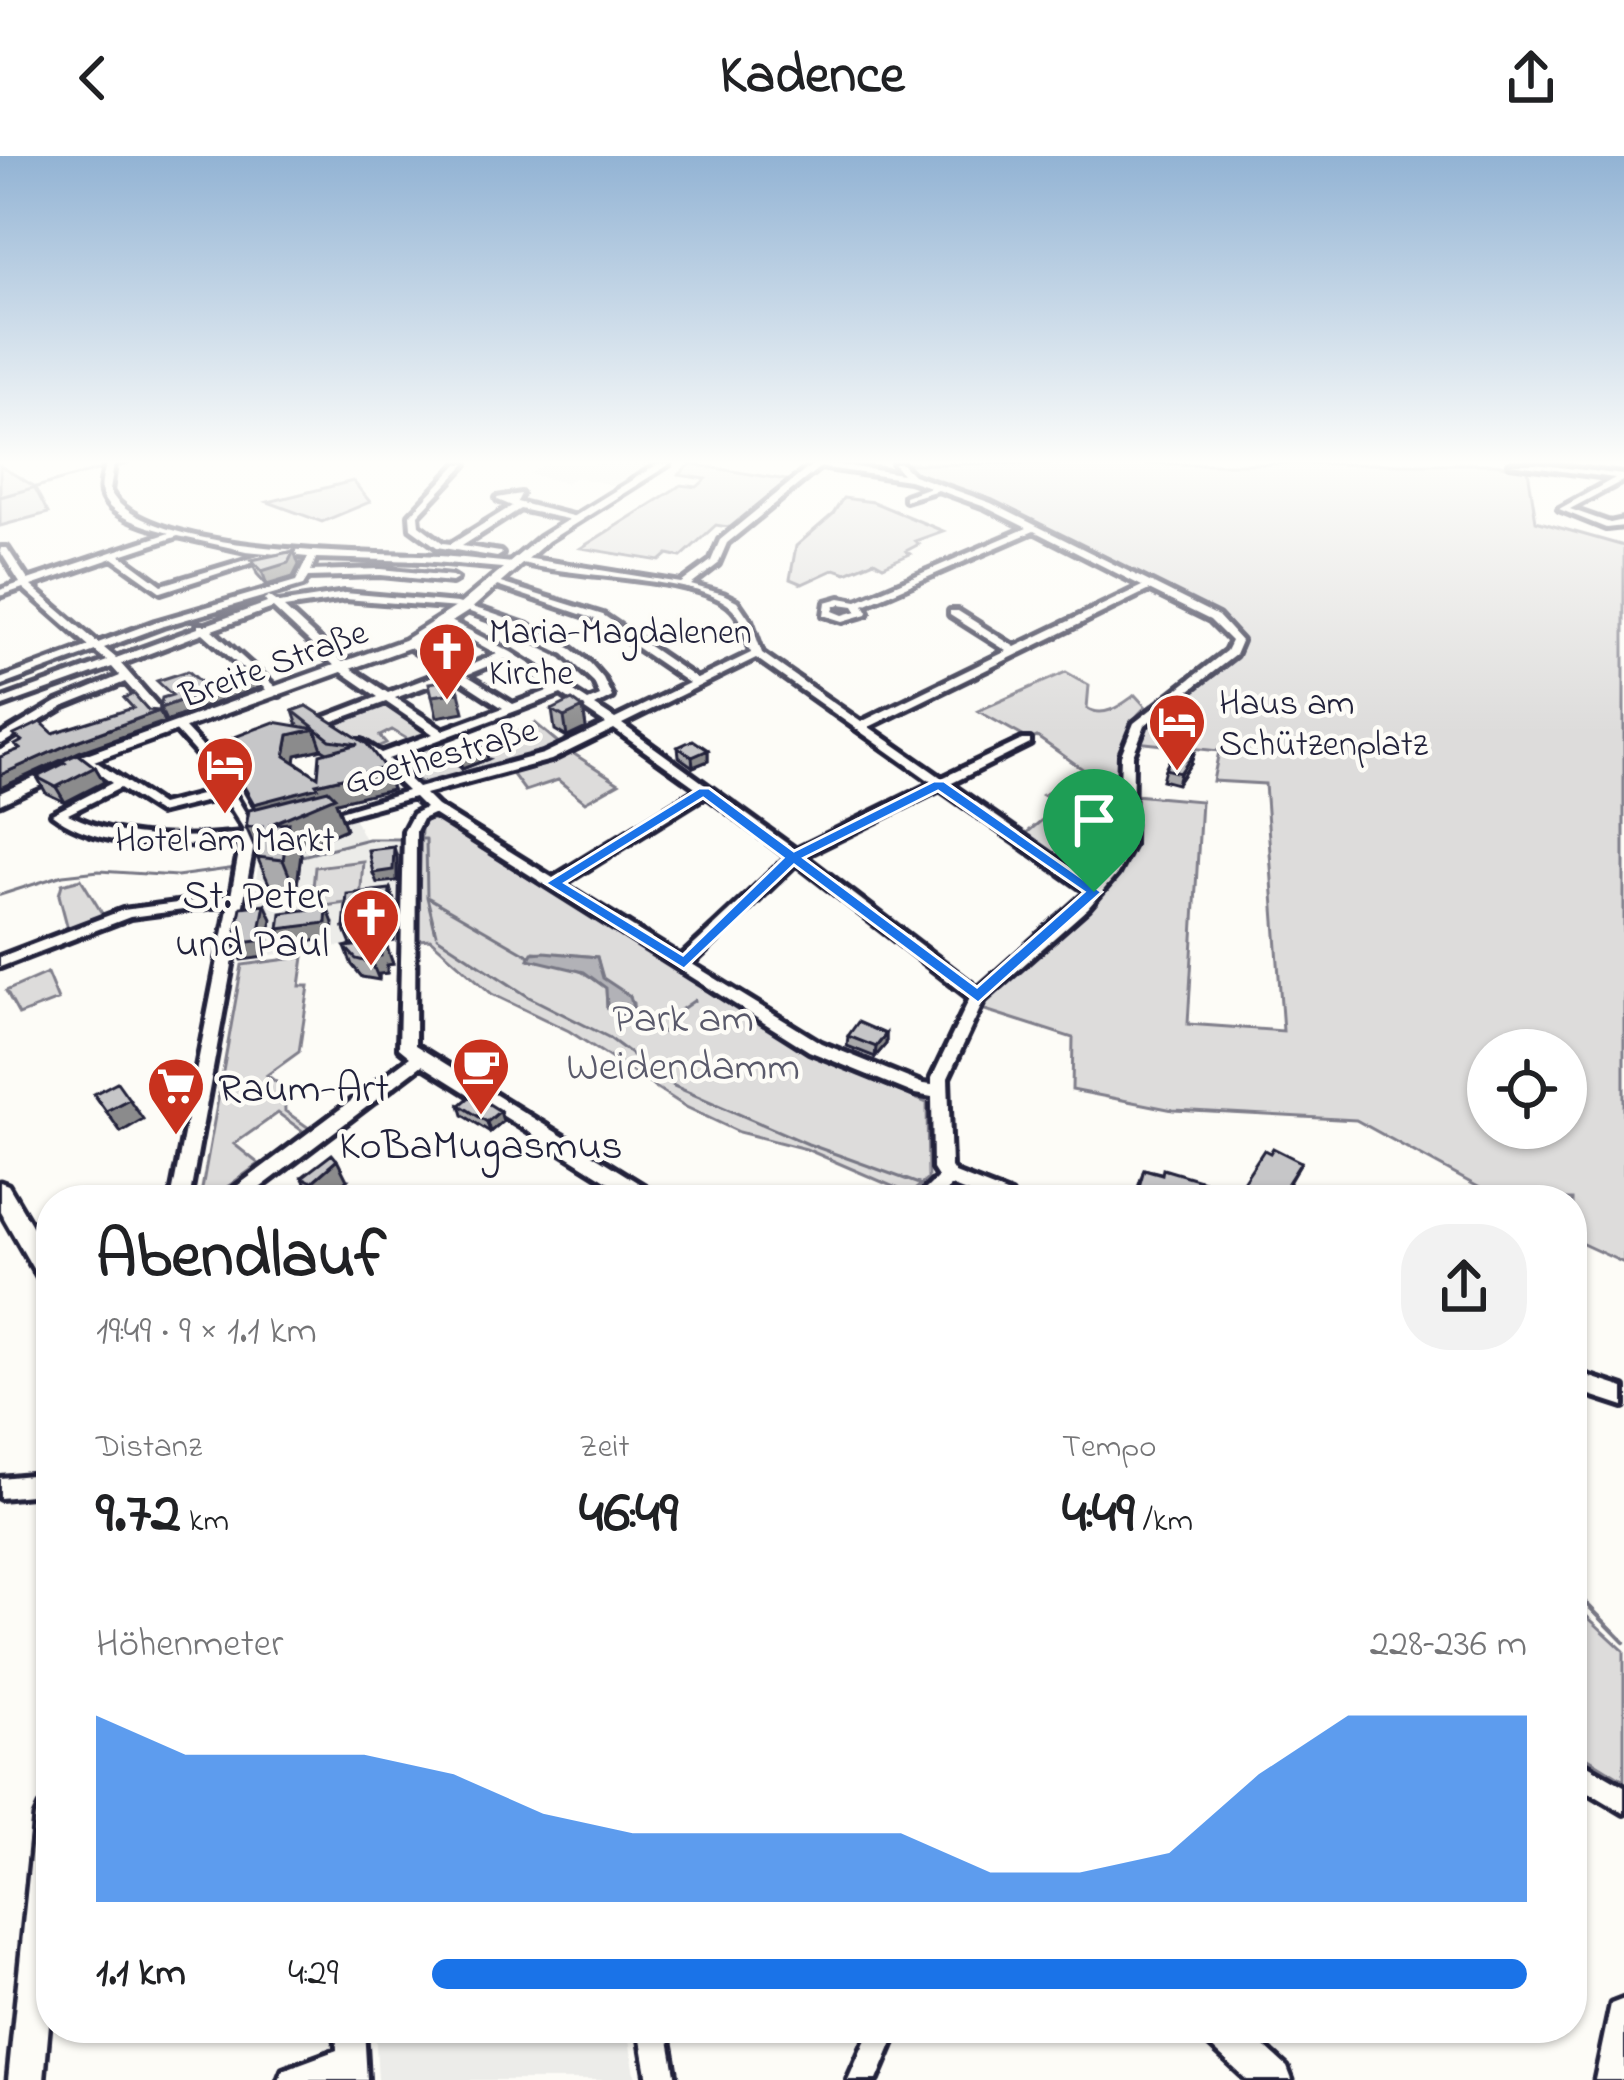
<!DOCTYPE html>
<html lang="de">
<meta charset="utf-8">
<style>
body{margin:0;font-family:"Indie Flower",sans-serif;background:#f2f2f2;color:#202124;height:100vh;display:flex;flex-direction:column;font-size:45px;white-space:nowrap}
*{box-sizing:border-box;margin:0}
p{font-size:39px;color:#757577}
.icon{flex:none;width:66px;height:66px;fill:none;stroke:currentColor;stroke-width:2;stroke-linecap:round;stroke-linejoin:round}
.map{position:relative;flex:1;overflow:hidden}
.panel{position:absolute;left:36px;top:1029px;width:1551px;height:858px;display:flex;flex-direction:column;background:#fff;border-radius:48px;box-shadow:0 3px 9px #0004}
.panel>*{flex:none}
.buttons{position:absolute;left:1467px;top:873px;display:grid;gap:24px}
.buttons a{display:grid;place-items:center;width:120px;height:120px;border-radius:50%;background:#fff;box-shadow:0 3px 9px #0004;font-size:60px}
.pin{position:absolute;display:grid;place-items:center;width:102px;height:102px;color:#fff;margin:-123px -51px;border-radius:50% 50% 50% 0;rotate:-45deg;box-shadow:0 0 12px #0007}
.pin .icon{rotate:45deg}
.round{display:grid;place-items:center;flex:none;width:126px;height:126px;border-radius:48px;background:#f2f2f2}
.summary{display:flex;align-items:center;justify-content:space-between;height:204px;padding:0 60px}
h1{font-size:66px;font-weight:700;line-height:90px}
.figures{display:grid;grid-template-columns:repeat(3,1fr);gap:18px;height:204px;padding:12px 60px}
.figures div{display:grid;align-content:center}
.figures b{font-size:60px;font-weight:700}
.figures small{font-size:33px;font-weight:400}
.figures p{font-size:33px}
.chart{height:336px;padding:24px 60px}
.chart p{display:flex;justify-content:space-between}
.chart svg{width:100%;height:216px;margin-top:12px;fill:#1a73e8;opacity:.7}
ul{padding:0 60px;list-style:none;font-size:39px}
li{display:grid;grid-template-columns:192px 144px 1fr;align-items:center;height:90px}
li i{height:30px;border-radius:15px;background:#1a73e8}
header{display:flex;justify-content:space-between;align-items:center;height:156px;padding:0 60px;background:#fff;font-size:54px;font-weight:700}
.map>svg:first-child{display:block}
.built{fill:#ecece9}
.green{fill:#dddcdb;stroke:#807f8b;stroke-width:3;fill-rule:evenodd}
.water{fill:#b2b2b7;stroke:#787885;stroke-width:3}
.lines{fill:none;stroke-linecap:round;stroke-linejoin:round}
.stream-far1{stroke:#787885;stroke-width:3}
.stream{stroke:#787885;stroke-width:4.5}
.minor-casing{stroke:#22223b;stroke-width:10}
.major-casing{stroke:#22223b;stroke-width:9}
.minor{fill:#fdfcf7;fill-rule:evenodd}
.major{fill:#fdfcf7;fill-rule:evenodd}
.wall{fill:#aaaaac;stroke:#22223b;stroke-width:3;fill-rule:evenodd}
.shaded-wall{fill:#8b8b8c;stroke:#22223b;stroke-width:3}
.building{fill:#c6c6c8;stroke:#22223b;stroke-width:3}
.route{fill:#1a73e8;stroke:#fff;stroke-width:3;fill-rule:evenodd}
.labels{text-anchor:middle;stroke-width:9;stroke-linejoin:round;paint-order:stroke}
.far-poi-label{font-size:36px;fill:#22223b;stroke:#fdfcf7;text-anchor:start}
.far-street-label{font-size:36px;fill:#22223b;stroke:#fdfcf7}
.poi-label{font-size:42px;fill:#22223b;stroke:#fdfcf7;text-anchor:end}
.park-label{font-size:42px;fill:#5a5a6b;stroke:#fdfcf7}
</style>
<header><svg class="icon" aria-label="back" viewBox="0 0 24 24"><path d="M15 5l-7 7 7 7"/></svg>Kadence<svg class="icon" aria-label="share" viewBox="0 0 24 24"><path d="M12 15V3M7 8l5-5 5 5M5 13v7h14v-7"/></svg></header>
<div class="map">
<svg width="1624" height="1924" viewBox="0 0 1624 1924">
<rect width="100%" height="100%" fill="#fdfcf7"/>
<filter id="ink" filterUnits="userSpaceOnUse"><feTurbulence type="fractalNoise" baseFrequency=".00833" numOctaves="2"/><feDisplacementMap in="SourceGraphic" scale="24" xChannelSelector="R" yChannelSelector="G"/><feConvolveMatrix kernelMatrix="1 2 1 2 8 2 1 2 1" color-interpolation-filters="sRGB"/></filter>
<g filter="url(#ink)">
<path class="built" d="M547,308H654L618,330L576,321L566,327L529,318Z
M353,659L365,684L398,685L395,783L242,803L263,684Z
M375,1872H627L636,1924H378Z"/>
<path class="green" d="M691,308L798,326L734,372L716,369L681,401L668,398L660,405L581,392L681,329L697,331L706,323L679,319Z
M901,308H1495L1528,314L1536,365L1624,390V1107L1572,1083V1044H1502L1356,964L1173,954L1072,934L1073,882L982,853L993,833L1117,718L1132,691L1133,639L1201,645L1188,868L1283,875L1265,628L1213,625L1219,595L1136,586L1144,567L1238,493L1240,483L1216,461L1005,354L912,320ZM1488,894H1566V972H1488Z
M0,310L34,330L48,357L0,370Z
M353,325L370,346L322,366L268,346Z
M843,342L873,346L943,375L915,385L919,388L906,395L910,398L883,410L874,405L846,417L835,413L802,428L790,423L796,390L833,358Z
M1066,516L1089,529L1087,552C1104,563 1121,549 1135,539L1146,551C1102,585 1136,677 1099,723H1084L1023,680L1060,649L1043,639L1087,616L1037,581L1030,584L978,555Z
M378,545L430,579L412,586L392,574L380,580L386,587L375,592L327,565Z
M535,567L561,589L426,631L390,603L439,582L454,595L492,589L487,584L508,581Z
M571,596L619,627L585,646L558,624L525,635L511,616Z
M434,663L803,894L927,947L928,1023L910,1038L806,993L739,976L686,951L569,875L492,838L430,783L418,784L421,671L424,664ZM534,796L597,801L602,822L633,847L634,858L620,861L607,851L606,832C588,816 555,801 531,804Z
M363,705L360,745L311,752L315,711Z
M81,723L103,759L68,773L59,739L62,728Z
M304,801L300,830H309L299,896L267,919L284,932L285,955L309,972L304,976L278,957L234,988L259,1008L209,1044H200L242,809Z
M47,817L58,844L19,859L6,835Z
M1579,1453L1624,1495V1624L1572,1592V1484Z"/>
<path class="water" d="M544,796L597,801L603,822L630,840L634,857L631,862L607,851L606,832L584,816L529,803L532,797Z"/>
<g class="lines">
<path class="stream-far1" d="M115,311L129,308
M0,341L101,313
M416,683H426L427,741L436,778
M298,701L368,683H406
M0,739L63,719L99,715L177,720L236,712
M429,742L530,800
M437,781L529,841L608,881L674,930L808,988L930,1032
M632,863L665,877L672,860L695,844
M944,1037L966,1044"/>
<path class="stream" d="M1572,1433L1624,1486"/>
<g class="minor-casing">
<path id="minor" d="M106,308H114L110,335C140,397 358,397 420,399C451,400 482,404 513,407L518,410L513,413L423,405L316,402L311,415L381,413L452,420L457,423L452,426L381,419L308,421L303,429L163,470L104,492L116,502L198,472V469H206L267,447L264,443L269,440L279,447L345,437L457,447L485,455L528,470L572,493L590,507L603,522L612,541L595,550L615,563L689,527L595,463L491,428V424L603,459L697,523L751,497C748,482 744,465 733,453C702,418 561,423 514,404L519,401L681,427L711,405L720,384L813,308H834L902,318L894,308H902L913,319L991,347L1218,460L1241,485L1235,499L1145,569L1133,599L1132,689L1117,718L1088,752L984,844L948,922L951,1011L955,1017L1011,1039L1014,1044H986L951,1030L936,1044H915L938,1021L933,1013L932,941L915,938L809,895L433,658L422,663L416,675L415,889L658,1039L661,1044H638L422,909L244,1044H222L225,1039L410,901L399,892L404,675L413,658L425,652L414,641L323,666L317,662L407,635L376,605L354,591V585H362L381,597L433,578L386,546L326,568H318V564L378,541L339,514L273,452L212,474L280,535V539H272L203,477L121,508L164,557V561H156L125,526L65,550L0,589V580L57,546L120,520L112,511L0,551V544L107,505L95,495L0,530V523L89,490L23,432L0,440V434L20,427L0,395L1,392H7L28,424L169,377C148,371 109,362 102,338C100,328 104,317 106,308ZM820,311L909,324L930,331L905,340V344L938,334L985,351L1027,372L857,445L840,442L826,446L824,459L843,465L867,458L868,456L864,449L1034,375L1142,430L1015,491L958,455H950V459L1007,495L861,566L762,497L750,464L737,445L723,438L691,429L718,408L727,387ZM178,380L246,395L308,401L296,425L155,466L98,487L31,430L113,402L161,436L270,401L262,399L162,429L121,399ZM1149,434L1210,464L1231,485L1226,495L1134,567L1121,599L1118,689L1106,713L1093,728L950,628L1030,588V584H1022L942,622L869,571ZM345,443L459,452L498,466L564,498L594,526L600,540L588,545L511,496L445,462L440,465L441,467L497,498L459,514L413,485H405V489L446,515L388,537L347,510L284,452ZM840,448L854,450L857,455L843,459L833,455L835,450ZM756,502L933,627L796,694L622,568ZM505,503L553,533L513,548L466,519ZM454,520L503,552L443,574L395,542ZM561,538L606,568L543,598L418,632L388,603ZM614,573L698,633L553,722L437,650L425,638L551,604ZM940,633L1087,736L978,833L804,700ZM706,639L788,701L681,801L563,728ZM796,707L970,842L932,922V929L923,928L821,887L692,808Z
M458,308H466L418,359L419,369L443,387L451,388L512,350L498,344L497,342L521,338L517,346L580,362L576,365L520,353L462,390L500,396L502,398L497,401L437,391L411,372L410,359Z
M1510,308H1535L1624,319V324L1570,353L1610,367L1624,364V370L1606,372L1559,353L1615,322Z
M180,570L184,571L213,602L256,675L269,673L275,677L274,680L255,683L189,1044H171L229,748L130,761L0,811V801L123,754L231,740L241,685C181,691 102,696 52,658L112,627L82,606V600L86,599L161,649L220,634L202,604L174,573ZM120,632L159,657L224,641L244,673L243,677C184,683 121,685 68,658Z
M1572,1215L1624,1232V1250L1572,1233Z
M51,1317V1337L0,1342V1322Z
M1572,1600L1624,1630V1657L1572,1626Z
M336,1872H364L367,1924H279L283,1914L337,1894Z
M639,1872H667L676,1924H648Z
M871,1872H899L877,1924H848Z"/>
</g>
<g class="major-casing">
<path id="major" d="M658,308H670L548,385L469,455L414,490L91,606L0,648V637L81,600L404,484L459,449L540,381Z
M0,1026L8,1029L51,1102V1133L43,1130L0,1055Z
M51,1645V1846L44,1924H8L35,1661L40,1650Z
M1624,1843V1924H1595L1611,1848Z
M1200,1872H1244L1287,1911L1292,1924H1247L1205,1885Z"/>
</g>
<use href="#minor" class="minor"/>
<use href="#major" class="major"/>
</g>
<path class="wall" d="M294,395L299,409L293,421L267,429L257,418L252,404Z
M446,492L469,505L459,509L448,502Z
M307,550L385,612L392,633L336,646L346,673L299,693L301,698L296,736L271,732L257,701L254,653L228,608L219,587L298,570L293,555ZM322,593L327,596L318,621L295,606L296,599Z
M583,552L586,572L567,581L555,574L552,554Z
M678,591L708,594V605L693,611L679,601Z
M450,595L488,603L462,613L453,605Z
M1194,597L1191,607L1177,628L1162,624L1165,613Z
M62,605L95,611L104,626L65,646L46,637L37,621L64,608Z
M390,733L396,750L394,784L384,785L393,808L387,809V817L379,818V824L362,821L352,809L345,791L351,789Z
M886,878V888L875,901L847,890L848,880Z
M460,949L503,965L490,976L463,959Z
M1270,997L1301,1006L1279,1044H1134L1144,1013L1237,1035Z
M302,1021L347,1024L325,1044H318L313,1041Z"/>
<path class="shaded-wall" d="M294,395L299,409L293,421L267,429L262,415Z
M467,495L469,505L459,509L457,499Z
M252,519L257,532L166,565L160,552Z
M459,536L464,556L437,561L432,540Z
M583,552L586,572L567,581L564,561Z
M159,555L164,566L79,596L0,632V619L74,586Z
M315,573L322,593L296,599L293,620L285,600L289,579Z
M485,593L488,603L462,613L459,603Z
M708,594V605L693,611L692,601Z
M1194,597L1191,607L1177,628L1180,617Z
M95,611L104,626L65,646L56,631Z
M385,612L392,633L336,646L346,673L299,693L301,698L296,736L283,704L263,669L254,648L316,628Z
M262,670L259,701L246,671Z
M394,691L397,702V725L377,727L373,717Z
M390,733L396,750L394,784L380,786L373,768Z
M265,748L272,763L266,801L242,804L234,788Z
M327,751L333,767L332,782L286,789L279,773Z
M356,770L363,788L351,789L344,772Z
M387,791L393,808L387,809V817L379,818V824L372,807V801L381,792Z
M886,878V888L875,901L876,891Z
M129,943L143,963L121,976L106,955Z
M500,955L503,965L490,976L487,966Z
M337,1004L347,1024L325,1044H321L312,1026Z"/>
<path class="building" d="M294,395L288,407L262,415L252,404Z
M456,488L467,495L457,499L446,492Z
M188,515L203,528L238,516L252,519L160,552L162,542L172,539L157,525Z
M455,523L459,536L432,540L429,527Z
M134,538L148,554L159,555L74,586L0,619V601L20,593L15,589L22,585L14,579L41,566L53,577L133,552L124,542Z
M572,544L583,552L564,561L552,554Z
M307,550L367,588L385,612L316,628L318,631L254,648L219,587L274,566L315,573L289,579L285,600L318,621L320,598L358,588L330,584L293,555Z
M693,584L708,594L692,601L678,591Z
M476,585L485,593L459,603L450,595Z
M1194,597L1180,617L1165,613L1171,601Z
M78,598L95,611L56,631L37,621L65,607L62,605Z
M328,634L335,641L269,669L289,667L283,704L257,701L262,670L246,671L249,654Z
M394,691L393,714L373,717L368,694Z
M390,733L388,766L373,768L387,791L381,792V800L372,801V807L356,803L345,791L355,790L356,770L344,772L347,738Z
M265,748L258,785L234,788L241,751Z
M327,751L326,767L279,773L281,757Z
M858,866L886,878L876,891L848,880Z
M117,926L129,943L106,955L94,938Z
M473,938L500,955L487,966L460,949Z
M1273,992L1301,1006L1277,1044H1170L1138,1034L1144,1013L1162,1018L1163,1013L1237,1035L1264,994L1270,997Z
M332,998L337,1004L312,1026L302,1021Z
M371,1029L398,1044H356Z"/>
</g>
<linearGradient id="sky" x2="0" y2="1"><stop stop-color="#92b3d4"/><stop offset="0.53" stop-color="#fefefb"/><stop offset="1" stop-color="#fefefb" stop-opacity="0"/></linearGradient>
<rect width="1624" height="577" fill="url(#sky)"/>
<path class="route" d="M934,625H944L1102,736L978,847L794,709L684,813L545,727L699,632H709L794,695ZM938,635L1084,736L977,831L804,702ZM703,642L783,702L683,799L565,727Z"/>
<defs>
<g id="church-pin" transform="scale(3)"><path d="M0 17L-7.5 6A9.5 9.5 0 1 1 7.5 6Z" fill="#c8321e" stroke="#fdfcf7"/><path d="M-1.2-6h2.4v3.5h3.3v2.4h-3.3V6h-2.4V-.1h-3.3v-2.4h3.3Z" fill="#fff"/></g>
<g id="hotel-pin" transform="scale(3)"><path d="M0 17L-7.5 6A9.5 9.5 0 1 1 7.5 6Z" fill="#c8321e" stroke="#fdfcf7"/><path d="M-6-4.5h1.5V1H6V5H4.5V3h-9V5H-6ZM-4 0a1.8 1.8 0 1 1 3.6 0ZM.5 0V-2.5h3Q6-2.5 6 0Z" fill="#fff"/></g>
<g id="cafe-pin" transform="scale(3)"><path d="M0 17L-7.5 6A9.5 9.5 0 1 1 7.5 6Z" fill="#c8321e" stroke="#fdfcf7"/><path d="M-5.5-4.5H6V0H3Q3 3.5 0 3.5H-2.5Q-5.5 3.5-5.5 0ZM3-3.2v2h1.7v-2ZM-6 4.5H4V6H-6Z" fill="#fff"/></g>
<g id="supermarket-pin" transform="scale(3)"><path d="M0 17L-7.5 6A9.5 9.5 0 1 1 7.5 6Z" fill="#c8321e" stroke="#fdfcf7"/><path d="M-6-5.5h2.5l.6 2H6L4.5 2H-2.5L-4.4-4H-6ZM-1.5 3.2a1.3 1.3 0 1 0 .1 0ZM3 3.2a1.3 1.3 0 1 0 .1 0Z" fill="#fff"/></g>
</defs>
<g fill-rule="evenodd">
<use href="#church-pin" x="447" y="495"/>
<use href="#hotel-pin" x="1177" y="566"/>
<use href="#hotel-pin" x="225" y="609"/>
<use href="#church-pin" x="371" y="761"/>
<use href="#cafe-pin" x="481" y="910"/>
<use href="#supermarket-pin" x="176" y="930"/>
</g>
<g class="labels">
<g class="far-poi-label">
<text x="489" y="487">Maria-Magdalenen<tspan x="489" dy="41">Kirche</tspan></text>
<text x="1219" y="558">Haus am<tspan x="1219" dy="41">Schützenplatz</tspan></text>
<text x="225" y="695" text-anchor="middle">Hotel am Markt</text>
</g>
<g class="far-street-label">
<text transform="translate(273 506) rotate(-20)" y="13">Breite Straße</text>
<text transform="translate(440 598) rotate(-16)" y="13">Goethestraße</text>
</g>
<g class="poi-label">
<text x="329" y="752">St. Peter<tspan x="329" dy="48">und Paul</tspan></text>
<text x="218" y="945" text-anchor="start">Raum-Art</text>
<text x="481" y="1002" text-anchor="middle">KoBaMugasmus</text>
</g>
<g class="park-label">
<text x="683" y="875">Park am<tspan x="683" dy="48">Weidendamm</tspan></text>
</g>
</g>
</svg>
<div class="buttons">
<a><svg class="icon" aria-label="locate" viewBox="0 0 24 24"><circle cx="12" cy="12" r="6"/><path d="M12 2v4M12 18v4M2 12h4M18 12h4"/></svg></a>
</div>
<div class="pin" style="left:1094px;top:736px;background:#1e9e55"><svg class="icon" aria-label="arrive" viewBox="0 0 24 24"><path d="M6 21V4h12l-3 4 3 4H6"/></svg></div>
<section class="panel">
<div class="summary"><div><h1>Abendlauf</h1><p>19:49 · 9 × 1.1 km</p></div><a class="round"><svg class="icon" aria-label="share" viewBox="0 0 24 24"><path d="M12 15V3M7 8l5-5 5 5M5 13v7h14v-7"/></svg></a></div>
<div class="figures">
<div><p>Distanz</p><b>9.72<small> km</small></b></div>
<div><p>Zeit</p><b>46:49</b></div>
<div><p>Tempo</p><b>4:49<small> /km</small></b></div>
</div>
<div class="chart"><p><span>Höhenmeter</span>228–236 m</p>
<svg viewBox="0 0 160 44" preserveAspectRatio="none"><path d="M0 44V6L10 14L20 14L30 14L40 18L50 26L60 30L70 30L80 30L90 30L100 38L110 38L120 34L130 18L140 6L150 6L160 6V44z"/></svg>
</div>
<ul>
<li><b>1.1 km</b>4:29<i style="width:100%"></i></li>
</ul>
</section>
</div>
